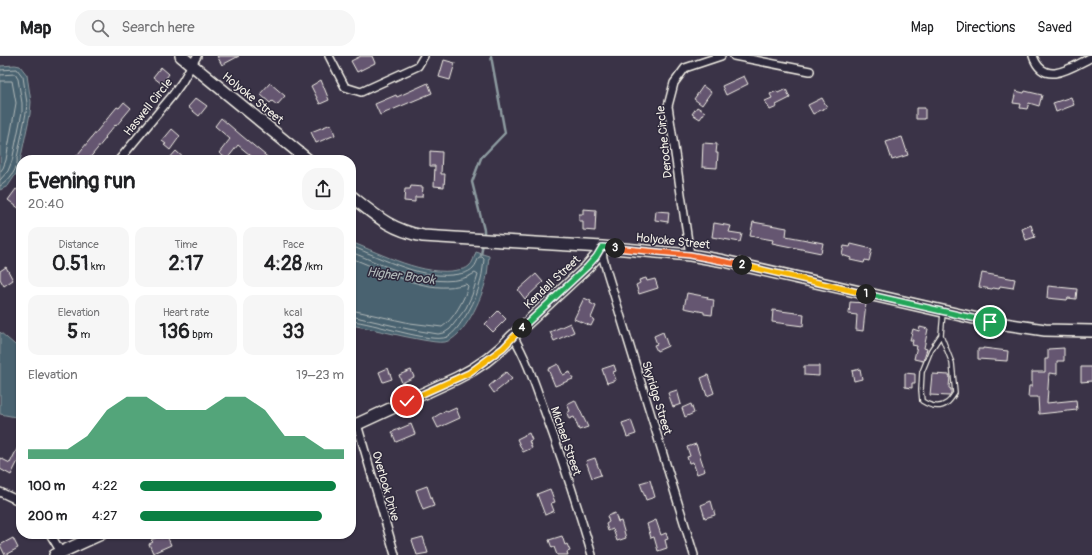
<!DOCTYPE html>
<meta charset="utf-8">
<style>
body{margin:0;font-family:Pangolin,sans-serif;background:#f6f6f6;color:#202124;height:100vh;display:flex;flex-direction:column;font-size:15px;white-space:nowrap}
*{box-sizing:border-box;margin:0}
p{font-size:13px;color:#757577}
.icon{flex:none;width:22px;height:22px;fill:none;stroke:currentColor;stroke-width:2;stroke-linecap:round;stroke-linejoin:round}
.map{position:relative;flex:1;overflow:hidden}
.side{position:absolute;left:16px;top:99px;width:340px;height:384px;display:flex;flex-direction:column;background:#fff;border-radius:16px;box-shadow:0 1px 3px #0004}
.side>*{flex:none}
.pin{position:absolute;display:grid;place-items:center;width:34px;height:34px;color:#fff;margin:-17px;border:2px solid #fff;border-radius:50%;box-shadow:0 1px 4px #0007}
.km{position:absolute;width:20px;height:20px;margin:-10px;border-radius:50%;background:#222;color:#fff;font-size:11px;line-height:20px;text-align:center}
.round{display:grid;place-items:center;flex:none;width:42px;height:42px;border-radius:16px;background:#f6f6f6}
.headline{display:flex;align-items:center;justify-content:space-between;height:68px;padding:0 12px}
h1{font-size:22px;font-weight:800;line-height:30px}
.figures{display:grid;grid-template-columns:repeat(3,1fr);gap:6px;height:68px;padding:4px 12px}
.figures div{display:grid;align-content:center;border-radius:10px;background:#f6f6f6;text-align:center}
.figures b{font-size:20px;font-weight:800}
.figures small{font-size:11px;font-weight:400}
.figures p{font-size:11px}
.chart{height:112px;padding:8px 12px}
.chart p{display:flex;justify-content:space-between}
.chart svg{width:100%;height:72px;margin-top:4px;fill:#0b8043;opacity:.7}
ul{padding:0 12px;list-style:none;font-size:13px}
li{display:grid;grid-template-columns:64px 48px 1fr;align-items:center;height:30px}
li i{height:10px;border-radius:5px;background:#0b8043}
header{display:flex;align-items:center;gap:24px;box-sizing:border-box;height:56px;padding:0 20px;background:#fff;border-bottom:1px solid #e0e0e0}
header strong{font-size:19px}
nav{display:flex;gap:22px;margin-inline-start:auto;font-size:14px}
.search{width:280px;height:36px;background:#f6f6f6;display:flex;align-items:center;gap:10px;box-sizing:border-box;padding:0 14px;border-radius:16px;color:#757577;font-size:15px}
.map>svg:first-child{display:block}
.water{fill:#496270;stroke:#8d9ba0}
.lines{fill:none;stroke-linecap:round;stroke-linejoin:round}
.shore{stroke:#b0b8b8;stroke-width:1}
.stream{stroke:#8d9ba0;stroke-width:2.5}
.building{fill:#655671;stroke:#f4f1e8}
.lane-casing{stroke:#f4f1e8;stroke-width:6}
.street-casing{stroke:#f4f1e8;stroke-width:10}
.secondary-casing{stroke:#f4f1e8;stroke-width:14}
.lane{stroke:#2f2a3d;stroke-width:3.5}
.street{stroke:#2f2a3d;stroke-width:7}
.secondary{stroke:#2f2a3d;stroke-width:11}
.split-1-casing{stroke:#fff;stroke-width:8}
.split-2-casing{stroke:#fff;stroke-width:8}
.split-3-casing{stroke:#fff;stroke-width:8}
.split-4-casing{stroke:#fff;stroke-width:8}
.split-5-casing{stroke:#fff;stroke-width:8}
.split-1{stroke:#22a559;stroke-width:5}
.split-2{stroke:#f5b400;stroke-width:5}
.split-3{stroke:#f0652b;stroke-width:5}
.split-4{stroke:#22a559;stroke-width:5}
.split-5{stroke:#f5b400;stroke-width:5}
.labels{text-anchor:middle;stroke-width:3;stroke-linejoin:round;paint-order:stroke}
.street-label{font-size:12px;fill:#f4f1e8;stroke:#2f2a3d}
.water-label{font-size:13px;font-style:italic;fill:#b0b8b8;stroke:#2f2a3d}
</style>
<header>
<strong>Map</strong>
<div class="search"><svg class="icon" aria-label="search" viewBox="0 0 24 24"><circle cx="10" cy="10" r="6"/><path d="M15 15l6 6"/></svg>Search here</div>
<nav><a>Map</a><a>Directions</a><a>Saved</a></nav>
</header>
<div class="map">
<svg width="1092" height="499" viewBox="0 0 1092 499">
<rect width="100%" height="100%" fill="#3a3347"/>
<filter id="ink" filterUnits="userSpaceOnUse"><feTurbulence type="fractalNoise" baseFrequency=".025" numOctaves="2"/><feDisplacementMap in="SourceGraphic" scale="8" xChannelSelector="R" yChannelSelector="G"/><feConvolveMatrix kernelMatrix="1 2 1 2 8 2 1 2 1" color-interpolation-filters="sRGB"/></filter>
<g filter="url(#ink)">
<path class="water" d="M15,9L20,10L27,19L31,46L30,58L18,115L8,130L0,134V10Z
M351,186C382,198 425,221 458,214C462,213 466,213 469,210C473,207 474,201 476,196L489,200C488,208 488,216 486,224C482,242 464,282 445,286C438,287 430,285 423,284C399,280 375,273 351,269Z
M0,276L21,294V362L0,358Z"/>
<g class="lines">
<path class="shore" d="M0,14L17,13L23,21L27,47L26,57L17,102C19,112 9,125 0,130
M0,19L15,18L18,23L22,47V56L12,105L8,115L0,124
M0,25H12L16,47L6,104L3,112L0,116
M351,190C384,203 424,225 459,218C465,217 469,216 473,212C476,209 477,205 479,201H482L484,203C482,225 477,243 465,261C460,268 455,277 447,281C431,288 372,266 351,265
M351,196C384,209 441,239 475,217L478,219L472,239L466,252L450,273L444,277L438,278L408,273L351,260
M351,202C380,213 417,233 448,231C454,231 461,229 466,228L468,230C465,243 453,264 442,271L410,267L351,254"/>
<path class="stream" d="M484,180V174L472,126L481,102L505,77L491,0
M481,199L483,187"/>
</g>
<path class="building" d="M217,0H239L222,9Z
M361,0H372L375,7L357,16L351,5Z
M444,4L455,7L450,24L439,21Z
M161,11L169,18L162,28L153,21Z
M744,20L748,28L726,39L722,30Z
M321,24L329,44L320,48L311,30Z
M270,27L285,40L277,49L272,45L270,47L260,38Z
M428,27L432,37L380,59L375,48L396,39L397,41Z
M703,30L711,36L702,49L694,43Z
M786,33L790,42L776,49L777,51L770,54L765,45L772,42L770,38L777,35L778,37Z
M1016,35L1024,37L1025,35L1042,39L1039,50L1029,47L1027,53L1020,52L1021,48L1013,47Z
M1071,41L1074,49L1056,56L1053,47Z
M196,42L207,50L199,60L188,51Z
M822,42L827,51L813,58L808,49Z
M124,46L131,52L116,70L115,69L105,81L106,82L88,104H73L117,51L119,52Z
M697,51L705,56L700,63L692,58Z
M916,52H925V63H916Z
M221,62L242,80L271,104H256L238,89L227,103L219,97L230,83L215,70Z
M331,68L335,79L316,87L311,76Z
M172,73L180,80L170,94L164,89L166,88L162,85Z
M902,81L908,99L892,104L886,86Z
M703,87L717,88L716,97H718L717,112L702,111Z
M176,95L186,104H168Z
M430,95L442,96L441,118H445L444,131L434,130L435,110H430Z
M411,130L423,131L422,141H415V146L404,145L405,133H410Z
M16,133L21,136V154L8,144Z
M583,153L596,154L595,175L583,174V165H579V158H583Z
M656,155L669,156L668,166L655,164Z
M753,166L787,172L786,180L823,187L821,197L772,187L773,184L750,180Z
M714,167L731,170L729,176L742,178L740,186L712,181Z
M1031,169L1035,181L1026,184L1022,173Z
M851,188L872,193L869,205L865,204L864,207L850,204L851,202L842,199L844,190L850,191Z
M6,211L13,224L4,230L0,223V215Z
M982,217L1015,223L1013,232L1000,230L999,233L993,232L992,233L979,231Z
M536,218L543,226L525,243L518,234Z
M646,222L647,225L655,223L658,232L639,238L636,229L640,227L639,224Z
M1048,230L1077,233L1076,243L1068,242L1067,244L1047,242Z
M687,237L708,241L707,243L714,244L712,259L704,258V256L684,252Z
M584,242L591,245L590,247L596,250L591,262L594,264L591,270L574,263Z
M850,246L866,247L863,275L856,274L857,259L849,258Z
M773,254L804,258L803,270L772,266Z
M498,255L506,263L493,276L485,268Z
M570,267L574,276L554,285L550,276Z
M920,271L928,273L924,292L927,293L923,305L914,303L917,290L912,289L913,284H910L913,273L919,275Z
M663,276L668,290L657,295L654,289L657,288L654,280Z
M983,292L1008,295L1007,305L978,303V293H983Z
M1064,292V305H1057V318L1049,317L1047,347L1076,344L1077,354L1039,358L1038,341H1028L1029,330H1032V316H1045V303H1048V293Z
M558,308L563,319L570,316L573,323L555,330L548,313Z
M614,309L616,315L613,316L616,324L607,327L602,313Z
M804,310H819V320L804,319Z
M1081,311H1092V325L1081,326Z
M388,312L392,323L383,326L379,316Z
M860,313L862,323L854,325L852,315Z
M411,314L414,321L402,327L399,319Z
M506,316L512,323L494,337L489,330Z
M905,317L915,318V327H912V332L905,331Z
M932,318L950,319L949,332L951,333V337L949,340L930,339Z
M708,319L714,337L707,340L701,322Z
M677,334L681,348L673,351L668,337Z
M575,344L588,371L579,374L574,361L569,363L567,357L570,355L567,348Z
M691,348L694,357L685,361L682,352Z
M456,352L460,362L438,372L433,362L446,354L447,356Z
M631,364L636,378L627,381L622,367Z
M411,368L415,378L396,386L392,376Z
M529,377L532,384L529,385L532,392L523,396L517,383Z
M696,388L705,415L697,418L693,406L689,407L687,401L690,400L687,391Z
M19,389L21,390V399L11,419L0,413V402L10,407Z
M595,402L601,419L592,422L586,405Z
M650,424L655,441L646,444L640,427Z
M427,430L434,450L423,454L416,434Z
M550,433L555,446L551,447L554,455L545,459L537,438Z
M711,445L715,459L705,462L701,449Z
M615,457L618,466L621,465L626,482L617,485L613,473L608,475L606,468L609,466L607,460Z
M656,464L661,479L666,477L668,483L665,484L667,492L658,495L654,481L651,482L647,468Z
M160,480L161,482L167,480L171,489L153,497L149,488L153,486L151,484Z
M562,480L565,489L567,488L570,495L567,496L568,499H557L554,491L552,492L549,484Z
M423,481L428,497L417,499L412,484Z
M13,482L18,492L5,499L0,489Z"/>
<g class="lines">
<g class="lane-casing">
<path id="lane" d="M941,279L952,307L955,337C953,340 950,345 947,347C939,353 930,350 922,345L921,334L922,316L931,294L941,279L943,257"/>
</g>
<g class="street-casing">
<path id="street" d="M329,0L345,31L361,36L418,10L424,0
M734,0L810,15
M1033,0C1044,32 1072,11 1092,1
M119,104L172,40L182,26L197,0
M602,191L603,202L607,216L694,499
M690,199L668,50L674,27L685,12L721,0
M513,280C528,305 536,332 546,359C563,405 578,452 592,499
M357,368L395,499
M0,436L21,446
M50,478L61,496"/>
</g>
<g class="secondary-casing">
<path id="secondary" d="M181,0L308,104
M351,140C376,160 391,174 423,180L602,191L690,199L724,205L991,266L1045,274L1092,275
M351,371L457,322C478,312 497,298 513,280L587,211L596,201L602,191
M55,499L101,478"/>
</g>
<use href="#lane" class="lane"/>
<use href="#street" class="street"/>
<use href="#secondary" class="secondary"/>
</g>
</g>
<g class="lines" filter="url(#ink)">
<g class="split-1-casing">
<path id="split-1" d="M866,238L990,266"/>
</g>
<g class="split-2-casing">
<path id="split-2" d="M742,209L866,238"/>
</g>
<g class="split-3-casing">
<path id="split-3" d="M615,192L690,199L742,209"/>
</g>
<g class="split-4-casing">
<path id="split-4" d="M522,272L587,211L596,201L602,191L615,192"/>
</g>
<g class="split-5-casing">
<path id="split-5" d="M407,345L469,317L503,292L522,272"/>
</g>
<use href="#split-1" class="split-1"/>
<use href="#split-2" class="split-2"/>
<use href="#split-3" class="split-3"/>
<use href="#split-4" class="split-4"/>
<use href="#split-5" class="split-5"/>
</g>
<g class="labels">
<g class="street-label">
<text transform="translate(253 42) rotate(39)" y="4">Holyoke Street</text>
<text transform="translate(148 51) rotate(-51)" y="4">Haswell Circle</text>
<text transform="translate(664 86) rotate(-96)" y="4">Deroche Circle</text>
<text transform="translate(673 185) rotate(6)" y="4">Holyoke Street</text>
<text transform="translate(552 226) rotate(-43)" y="4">Kendall Street</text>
<text transform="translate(657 342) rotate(73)" y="4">Skyridge Street</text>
<text transform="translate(566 385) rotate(71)" y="4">Michael Street</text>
<text transform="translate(386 430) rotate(74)" y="4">Overlook Drive</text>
</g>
<g class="water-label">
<text transform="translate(401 219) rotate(7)" y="5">Higher Brook</text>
</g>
</g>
</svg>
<div class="pin" style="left:990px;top:266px;background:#1e9e55"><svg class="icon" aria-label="arrive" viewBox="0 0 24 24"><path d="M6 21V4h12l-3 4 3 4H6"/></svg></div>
<div class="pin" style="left:407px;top:345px;background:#d93025"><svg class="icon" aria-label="check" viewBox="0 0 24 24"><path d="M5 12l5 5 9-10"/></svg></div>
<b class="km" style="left:866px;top:238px">1</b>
<b class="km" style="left:742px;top:209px">2</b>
<b class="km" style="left:615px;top:192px">3</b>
<b class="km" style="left:522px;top:272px">4</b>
<section class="side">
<div class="headline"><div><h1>Evening run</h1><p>20:40</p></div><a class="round"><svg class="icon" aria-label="share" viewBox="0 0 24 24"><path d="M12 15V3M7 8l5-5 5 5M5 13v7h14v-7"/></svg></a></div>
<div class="figures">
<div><p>Distance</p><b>0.51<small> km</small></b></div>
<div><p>Time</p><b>2:17</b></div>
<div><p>Pace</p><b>4:28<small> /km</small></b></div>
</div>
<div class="figures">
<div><p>Elevation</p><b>5<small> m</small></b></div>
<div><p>Heart rate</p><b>136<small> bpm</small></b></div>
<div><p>kcal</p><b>33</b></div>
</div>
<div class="chart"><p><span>Elevation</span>19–23 m</p>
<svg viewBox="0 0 160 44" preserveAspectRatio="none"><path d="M0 44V38L10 38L20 38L30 30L40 14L50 6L60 6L70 14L80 14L90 14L100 6L110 6L120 14L130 30L140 30L150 38L160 38V44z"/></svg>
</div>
<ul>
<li><b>100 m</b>4:22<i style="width:96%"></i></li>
<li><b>200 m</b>4:27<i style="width:89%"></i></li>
</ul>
</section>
</div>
